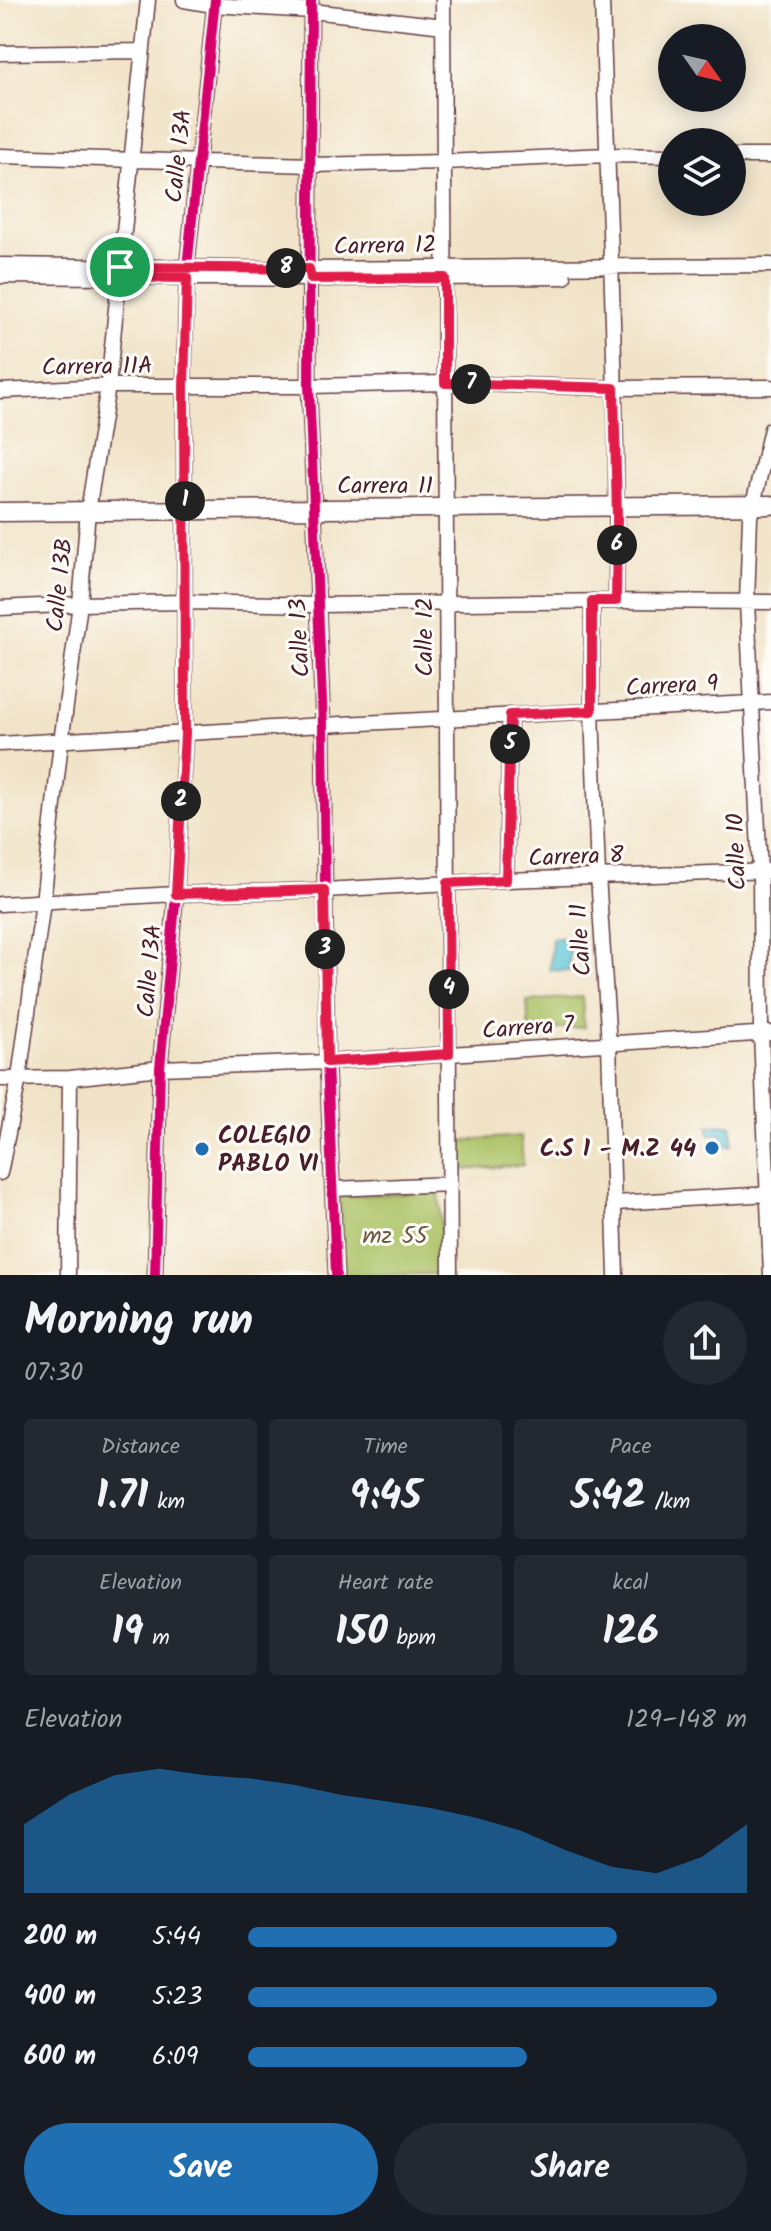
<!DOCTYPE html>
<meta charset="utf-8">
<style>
body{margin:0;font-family:Kalam,sans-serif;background:#242831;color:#f1f3f6;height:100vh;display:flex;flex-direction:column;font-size:30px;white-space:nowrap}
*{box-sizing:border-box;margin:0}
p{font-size:26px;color:#9ea1a6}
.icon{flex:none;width:44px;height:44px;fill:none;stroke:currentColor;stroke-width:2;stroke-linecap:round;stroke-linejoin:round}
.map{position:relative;height:1275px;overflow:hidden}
.side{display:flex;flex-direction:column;background:#171b24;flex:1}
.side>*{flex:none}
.needle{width:52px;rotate:124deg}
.buttons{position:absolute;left:658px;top:24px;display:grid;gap:16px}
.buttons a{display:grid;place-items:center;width:88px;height:88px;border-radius:50%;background:#171b24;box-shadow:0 4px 20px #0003;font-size:40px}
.pin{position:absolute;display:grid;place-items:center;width:68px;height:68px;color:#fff;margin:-34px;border:4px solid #fff;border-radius:50%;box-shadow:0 2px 8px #0007}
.km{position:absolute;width:40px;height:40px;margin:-20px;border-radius:50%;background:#222;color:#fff;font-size:22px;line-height:40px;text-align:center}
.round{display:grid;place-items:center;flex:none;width:84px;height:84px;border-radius:42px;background:#242831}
.overview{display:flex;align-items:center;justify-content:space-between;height:136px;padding:0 24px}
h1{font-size:44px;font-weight:800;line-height:60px}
.stats{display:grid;grid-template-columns:repeat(3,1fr);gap:12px;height:136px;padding:8px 24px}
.stats div{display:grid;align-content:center;border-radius:8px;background:#242831;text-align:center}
.stats b{font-size:40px;font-weight:800}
.stats small{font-size:22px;font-weight:400}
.stats p{font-size:22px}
.chart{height:224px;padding:16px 24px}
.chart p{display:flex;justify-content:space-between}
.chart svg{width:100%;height:144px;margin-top:8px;fill:#1f6fb2;opacity:.7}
.button{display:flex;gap:16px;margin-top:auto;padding:16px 24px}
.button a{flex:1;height:92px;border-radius:48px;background:#1f6fb2;color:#fff;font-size:32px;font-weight:800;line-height:92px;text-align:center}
.button a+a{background:#242831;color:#f1f3f6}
ul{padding:0 24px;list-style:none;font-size:26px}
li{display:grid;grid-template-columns:128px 96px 1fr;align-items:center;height:60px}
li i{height:20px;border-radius:10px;background:#1f6fb2}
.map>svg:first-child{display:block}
.green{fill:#adc367;stroke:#7c7149;stroke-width:2}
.water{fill:#59c4d4;stroke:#527280;stroke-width:2}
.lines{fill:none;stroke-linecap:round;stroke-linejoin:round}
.minor-casing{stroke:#633c42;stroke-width:17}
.major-casing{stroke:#633c42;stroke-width:21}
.minor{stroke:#fff;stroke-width:14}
.major{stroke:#fff;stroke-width:18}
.cycleway-casing{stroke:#fdfcf7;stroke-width:15}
.cycleway{stroke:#d6006c;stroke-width:10}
.route-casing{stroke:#fff;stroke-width:16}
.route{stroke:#e11d48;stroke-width:10}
.poi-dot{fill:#1f6fb2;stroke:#fdfcf7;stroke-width:3}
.labels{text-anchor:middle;stroke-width:6;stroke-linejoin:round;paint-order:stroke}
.street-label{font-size:24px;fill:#4a1f2b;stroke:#fdfcf7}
.poi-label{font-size:24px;font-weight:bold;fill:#4a1f2b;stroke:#fdfcf7;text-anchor:start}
.park-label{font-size:24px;fill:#6d5840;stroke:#fdfcf7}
</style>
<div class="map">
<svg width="771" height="1275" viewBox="0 0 771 1275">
<rect width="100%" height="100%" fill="#fdfcf7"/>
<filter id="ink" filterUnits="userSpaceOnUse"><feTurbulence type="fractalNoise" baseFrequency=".0125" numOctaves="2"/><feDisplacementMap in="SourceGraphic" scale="16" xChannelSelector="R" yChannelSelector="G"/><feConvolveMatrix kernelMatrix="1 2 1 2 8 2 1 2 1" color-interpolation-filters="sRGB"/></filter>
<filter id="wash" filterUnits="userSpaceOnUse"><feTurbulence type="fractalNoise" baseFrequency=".006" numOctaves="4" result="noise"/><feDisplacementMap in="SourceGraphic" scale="32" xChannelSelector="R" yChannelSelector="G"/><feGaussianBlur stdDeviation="1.8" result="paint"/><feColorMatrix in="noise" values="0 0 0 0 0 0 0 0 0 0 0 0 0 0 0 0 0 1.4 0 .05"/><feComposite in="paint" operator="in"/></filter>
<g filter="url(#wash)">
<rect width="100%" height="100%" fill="#f1e3c7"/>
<path class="green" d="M582,997L584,1027L529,1031L527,1001Z
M521,1136L523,1165L461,1170L459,1141Z
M439,1192L443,1274L344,1275L339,1196Z"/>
<path class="water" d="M552,938H565L570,947L569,971L550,970Z
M732,1125V1145L723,1146L722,1134H709V1126Z"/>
</g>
<g filter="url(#ink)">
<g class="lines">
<g class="minor-casing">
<path id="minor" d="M184,0L213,5L312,11L444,26
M311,0L309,386L323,725L327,1062L336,1275
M443,0L450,1275
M602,0C608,200 619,401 616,601
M0,53L142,51
M0,156L311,165L444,162L607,155L672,156
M732,156H771
M0,265L309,269L771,265
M0,276L311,279L564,277
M0,391L108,386H309L445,383L614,388L771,387
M592,601V711L598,876L609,1044L616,1275
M0,608L80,604L184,602L317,605L616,601L771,602
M0,744L323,725L771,702
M506,880L510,715
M0,904L176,894L324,890L506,880L771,871
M0,1079L70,1078L160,1068L327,1062L770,1033
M0,1173L19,1078L43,902L61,742L80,604L88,511L108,386L148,0
M334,1189L450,1184
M615,1203L771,1194
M68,1275L70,1078
M155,1275L160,1068L176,894L185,734L184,386L187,267L215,0
M771,1275L761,1033L760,872L747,602L750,517L771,429"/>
</g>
<g class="major-casing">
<path id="major" d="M0,512L771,505"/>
</g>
<use href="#minor" class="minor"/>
<use href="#major" class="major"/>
<g class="cycleway-casing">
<path id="cycleway" d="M311,0L309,386L323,725L327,1062L336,1275
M155,1275L160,1068L176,894L185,734L184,386L187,267L215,0"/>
</g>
<use href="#cycleway" class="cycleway"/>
</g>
</g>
<g class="lines" filter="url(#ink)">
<g class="route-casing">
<path id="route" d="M120,267L309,269L311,279L445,278V383L614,388L617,518L616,601H592V711L510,715L506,880L448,883L449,1054L327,1062L324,890L176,894L185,734L184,386L187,278L120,277Z"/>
</g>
<use href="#route" class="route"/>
</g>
<g class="poi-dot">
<circle cx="712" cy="1148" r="8"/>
<circle cx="202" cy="1149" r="8"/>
</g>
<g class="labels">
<g class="street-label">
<text transform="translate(178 156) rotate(-84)" y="8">Calle 13A</text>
<text transform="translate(385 245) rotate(-1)" y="8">Carrera 12</text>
<text transform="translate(97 366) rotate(-1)" y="8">Carrera 11A</text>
<text x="385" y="493">Carrera 11</text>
<text transform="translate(59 585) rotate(-84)" y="8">Calle 13B</text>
<text transform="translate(424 637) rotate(-90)" y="8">Calle 12</text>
<text transform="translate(299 638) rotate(-93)" y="8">Calle 13</text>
<text transform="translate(672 685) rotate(-3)" y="8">Carrera 9</text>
<text transform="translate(736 852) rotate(-92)" y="8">Calle 10</text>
<text transform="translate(576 856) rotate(-2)" y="8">Carrera 8</text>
<text transform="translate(580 940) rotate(-94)" y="8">Calle 11</text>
<text transform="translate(149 971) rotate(-85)" y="8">Calle 13A</text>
<text transform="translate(528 1027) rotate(-4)" y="8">Carrera 7</text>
</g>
<g class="poi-label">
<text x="218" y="1143">COLEGIO<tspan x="218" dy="28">PABLO VI</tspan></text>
<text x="696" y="1156" text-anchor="end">C.S 1 - M.Z 44</text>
</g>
<g class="park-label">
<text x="395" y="1243">mz 55</text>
</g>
</g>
</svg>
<div class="buttons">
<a><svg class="needle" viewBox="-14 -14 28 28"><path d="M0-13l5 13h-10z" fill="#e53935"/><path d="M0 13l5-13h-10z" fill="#9ea1a6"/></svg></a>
<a><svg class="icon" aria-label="layers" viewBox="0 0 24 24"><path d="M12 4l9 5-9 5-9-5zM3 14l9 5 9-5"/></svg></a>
</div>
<div class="pin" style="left:120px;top:267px;background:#1e9e55"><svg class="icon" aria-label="arrive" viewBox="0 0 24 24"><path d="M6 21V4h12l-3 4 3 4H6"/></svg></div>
<b class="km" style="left:185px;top:501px">1</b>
<b class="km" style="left:181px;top:801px">2</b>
<b class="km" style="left:325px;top:949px">3</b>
<b class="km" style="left:449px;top:989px">4</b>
<b class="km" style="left:510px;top:744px">5</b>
<b class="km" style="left:617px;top:545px">6</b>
<b class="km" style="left:471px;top:384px">7</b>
<b class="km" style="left:286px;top:268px">8</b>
</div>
<section class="side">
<div class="overview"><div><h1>Morning run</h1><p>07:30</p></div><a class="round"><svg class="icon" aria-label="share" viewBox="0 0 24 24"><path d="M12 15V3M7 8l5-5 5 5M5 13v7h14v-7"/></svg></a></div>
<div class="stats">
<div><p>Distance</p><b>1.71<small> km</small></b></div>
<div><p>Time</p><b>9:45</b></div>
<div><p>Pace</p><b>5:42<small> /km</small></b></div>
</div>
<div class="stats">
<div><p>Elevation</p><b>19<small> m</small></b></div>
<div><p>Heart rate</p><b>150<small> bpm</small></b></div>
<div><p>kcal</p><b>126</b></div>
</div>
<div class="chart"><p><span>Elevation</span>129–148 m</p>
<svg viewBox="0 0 160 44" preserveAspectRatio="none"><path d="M0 44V23L10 14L20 8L30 6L40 8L50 9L60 11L70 14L80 16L90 18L100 21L110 25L120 31L130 36L140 38L150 33L160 23V44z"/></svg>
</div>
<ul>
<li><b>200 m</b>5:44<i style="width:74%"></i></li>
<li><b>400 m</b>5:23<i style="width:94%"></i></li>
<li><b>600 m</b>6:09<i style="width:56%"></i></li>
</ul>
<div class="button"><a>Save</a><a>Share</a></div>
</section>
